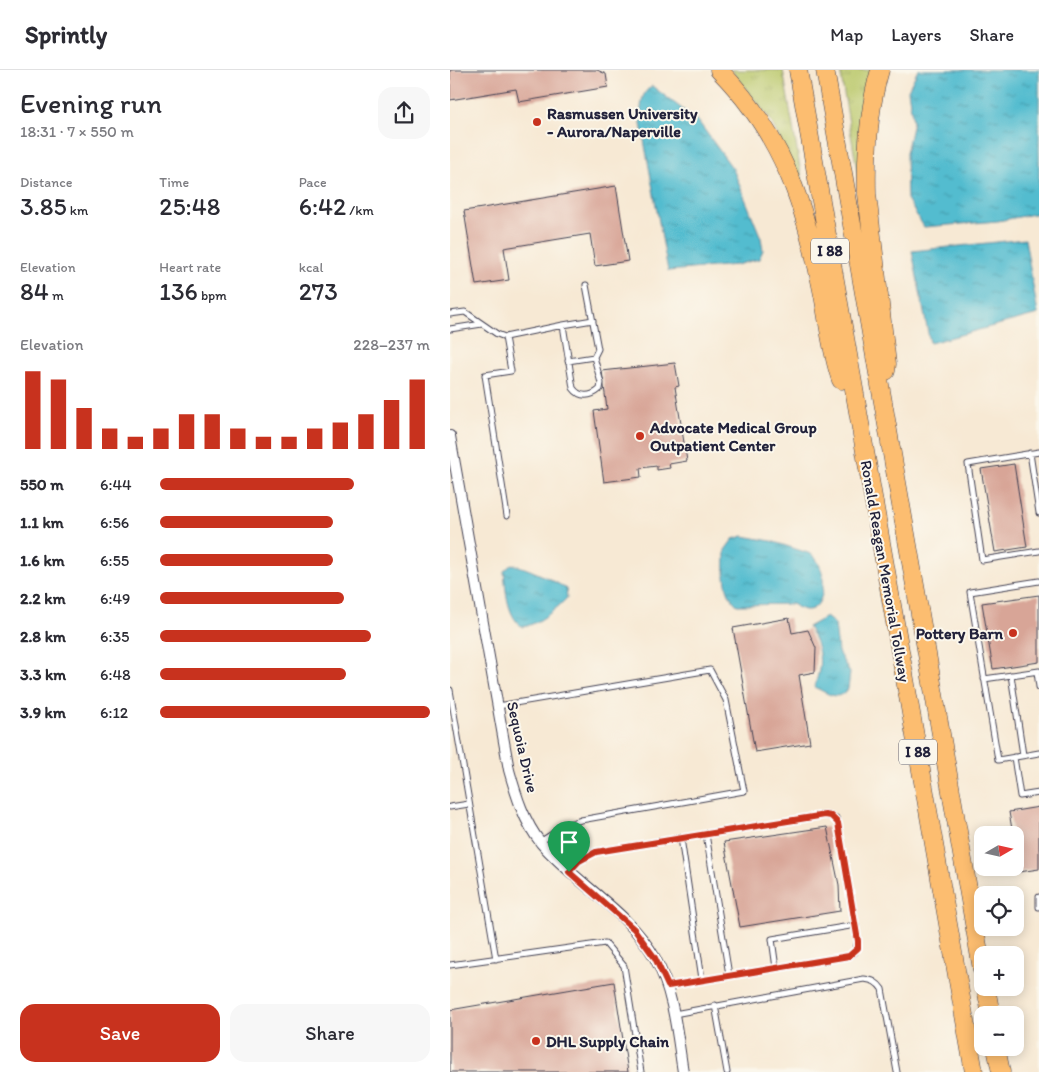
<!DOCTYPE html>
<meta charset="utf-8">
<style>
body{margin:0;font-family:Itim,sans-serif;background:#f7f7f7;color:#2b2b33;height:100vh;display:flex;flex-direction:column;font-size:19px;white-space:nowrap}
*{box-sizing:border-box;margin:0}
p{font-size:16px;color:#7c7c81}
.icon{flex:none;width:28px;height:28px;fill:none;stroke:currentColor;stroke-width:2;stroke-linecap:round;stroke-linejoin:round}
.map{position:relative;flex:1;overflow:hidden}
.panel{display:flex;flex-direction:column;background:#fff;width:450px}
.panel>*{flex:none}
.needle{width:32px;rotate:81deg}
.controls{position:absolute;left:524px;top:756px;display:grid;gap:10px}
.controls a{display:grid;place-items:center;width:50px;height:50px;border-radius:10px;background:#fff;box-shadow:0 2px 12px #0003;font-size:25px}
.pin{position:absolute;display:grid;place-items:center;width:42px;height:42px;color:#fff;margin:-51px -21px;border-radius:50% 50% 50% 0;rotate:-45deg;box-shadow:0 0 5px #0007}
.pin .icon{rotate:45deg}
.round{display:grid;place-items:center;flex:none;width:52px;height:52px;border-radius:15px;background:#f7f7f7}
.summary{display:flex;align-items:center;justify-content:space-between;height:85px;padding:0 20px}
h1{font-size:28px;font-weight:600;line-height:38px}
.stats{display:grid;grid-template-columns:repeat(3,1fr);gap:8px;height:85px;padding:5px 20px}
.stats div{display:grid;align-content:center}
.stats b{font-size:25px;font-weight:600}
.stats small{font-size:14px;font-weight:400}
.stats p{font-size:14px}
.chart{height:140px;padding:10px 20px}
.chart p{display:flex;justify-content:space-between}
.chart svg{width:100%;height:90px;margin-top:5px;stroke:#c8321e;stroke-width:6}
.button{display:flex;gap:10px;margin-top:auto;padding:10px 20px}
.button a{flex:1;height:58px;border-radius:15px;background:#c8321e;color:#fff;font-size:20px;font-weight:600;line-height:58px;text-align:center}
.button a+a{background:#f7f7f7;color:#2b2b33}
ul{padding:0 20px;list-style:none;font-size:16px}
li{display:grid;grid-template-columns:80px 60px 1fr;align-items:center;height:38px}
li i{height:12px;border-radius:6px;background:#c8321e}
header{display:flex;align-items:center;gap:30px;box-sizing:border-box;height:70px;padding:0 25px;background:#fff;border-bottom:1px solid #e1e1e2}
header strong{font-size:24px}
nav{display:flex;gap:28px;margin-inline-start:auto;font-size:18px}
main{display:flex;flex:1;min-height:0}
.map>svg:first-child{display:block}
.grass{fill:url(#grass-tufts);stroke:#6e7452}
.water{fill:url(#water-ripples);stroke:#3a6f85}
.building{fill:#d8a597}
.lines{fill:none;stroke-linecap:round;stroke-linejoin:round}
.service-casing{stroke:#424052;stroke-width:7}
.minor-casing{stroke:#424052;stroke-width:12}
.motorway-casing{stroke:#424052;stroke-width:19}
.service{stroke:#fff;stroke-width:5}
.minor{stroke:#fff;stroke-width:10}
.motorway{stroke:#fcbd6f;stroke-width:18}
.route-casing{stroke:#fff;stroke-width:10}
.route{stroke:#c8321e;stroke-width:6}
.poi-dot{fill:#c8321e;stroke:#fbf7ec;stroke-width:2}
.labels{text-anchor:middle;stroke-width:4;stroke-linejoin:round;paint-order:stroke}
.shield{fill:#fbf7ec;stroke:#636270;stroke-width:1}
.shield-label{font-size:15px;font-weight:bold;fill:#22223b}
.poi-label{font-size:16px;font-weight:bold;fill:#22223b;stroke:#fbf7ec;text-anchor:start}
.street-label{font-size:16px;fill:#22223b;stroke:#fbf7ec}
</style>
<header>
<strong>Sprintly</strong>
<nav><a>Map</a><a>Layers</a><a>Share</a></nav>
</header>
<main>
<section class="panel">
<div class="summary"><div><h1>Evening run</h1><p>18:31 · 7 × 550 m</p></div><a class="round"><svg class="icon" aria-label="share" viewBox="0 0 24 24"><path d="M12 15V3M7 8l5-5 5 5M5 13v7h14v-7"/></svg></a></div>
<div class="stats">
<div><p>Distance</p><b>3.85<small> km</small></b></div>
<div><p>Time</p><b>25:48</b></div>
<div><p>Pace</p><b>6:42<small> /km</small></b></div>
</div>
<div class="stats">
<div><p>Elevation</p><b>84<small> m</small></b></div>
<div><p>Heart rate</p><b>136<small> bpm</small></b></div>
<div><p>kcal</p><b>273</b></div>
</div>
<div class="chart"><p><span>Elevation</span>228–237 m</p>
<svg viewBox="0 0 160 44" preserveAspectRatio="none"><path d="M5 44V6M15 44V10M25 44V24M35 44V34M45 44V38M55 44V34M65 44V27M75 44V27M85 44V34M95 44V38M105 44V38M115 44V34M125 44V31M135 44V27M145 44V20M155 44V10"/></svg>
</div>
<ul>
<li><b>550 m</b>6:44<i style="width:72%"></i></li>
<li><b>1.1 km</b>6:56<i style="width:64%"></i></li>
<li><b>1.6 km</b>6:55<i style="width:64%"></i></li>
<li><b>2.2 km</b>6:49<i style="width:68%"></i></li>
<li><b>2.8 km</b>6:35<i style="width:78%"></i></li>
<li><b>3.3 km</b>6:48<i style="width:69%"></i></li>
<li><b>3.9 km</b>6:12<i style="width:100%"></i></li>
</ul>
<div class="button"><a>Save</a><a>Share</a></div>
</section>
<div class="map">
<svg width="589" height="1002" viewBox="0 0 589 1002">
<defs>
<pattern id="grass-tufts" width="24" height="20" patternUnits="userSpaceOnUse" patternTransform="scale(1.25)"><rect width="24" height="20" fill="#b9c769"/><path d="M3 7l-1-3M5 7V3M7 7l1-3M15 17l-1-3M17 17v-4M19 17l1-3" fill="none" stroke="#9fab5c"/></pattern>
<pattern id="water-ripples" width="26" height="14" patternUnits="userSpaceOnUse" patternTransform="scale(1.25)"><rect width="26" height="14" fill="#52bccf"/><path d="M2 4q2-2 4 0t4 0M15 11q2-2 4 0t4 0" fill="none" stroke="#4498a9"/></pattern>
</defs>
<rect width="100%" height="100%" fill="#fbf7ec"/>
<filter id="ink" filterUnits="userSpaceOnUse"><feTurbulence type="fractalNoise" baseFrequency=".02" numOctaves="2"/><feDisplacementMap in="SourceGraphic" scale="10" xChannelSelector="R" yChannelSelector="G"/><feConvolveMatrix kernelMatrix="1 2 1 2 8 2 1 2 1" color-interpolation-filters="sRGB"/></filter>
<filter id="wash" filterUnits="userSpaceOnUse"><feTurbulence type="fractalNoise" baseFrequency=".0096" numOctaves="4" result="noise"/><feDisplacementMap in="SourceGraphic" scale="20" xChannelSelector="R" yChannelSelector="G"/><feGaussianBlur stdDeviation="1.12" result="paint"/><feColorMatrix in="noise" values="0 0 0 0 0 0 0 0 0 0 0 0 0 0 0 0 0 1.4 0 .05"/><feComposite in="paint" operator="in"/></filter>
<g filter="url(#wash)">
<rect width="100%" height="100%" fill="#f7e9d4"/>
<path class="grass" d="M281,0H333L354,120L320,49Z
M390,0H423L409,112L391,6Z"/>
<path class="water" d="M468,0H589V143L548,151L474,157L457,129L456,83L463,52L458,20Z
M202,16L248,51L283,99L311,168L313,180L309,189L286,195L218,201L190,48C192,34 190,24 202,16Z
M575,169L588,244L480,273L462,181Z
M293,466L321,471L361,484C382,499 376,559 342,534L287,535C272,521 275,499 275,480L283,469Z
M62,494C75,497 105,510 116,519L117,528C106,539 88,555 72,557C56,544 56,519 54,501Z
M376,547L385,554L388,582L400,603L398,619C388,633 376,622 364,617C373,595 371,577 358,557Z"/>
<g id="blocks">
<path class="building" d="M0,0H147L156,4L158,17L69,32L66,19L0,30Z
M166,116L178,191L145,196L140,164L54,178L59,210L26,215L14,141Z
M225,293L229,316L225,317L237,391L219,394L220,398L207,400V396L190,398L191,407L154,412L144,341L157,339L152,301Z
M564,394L577,477L545,482L531,399Z
M589,525V592L543,599L532,533Z
M339,548L342,563L358,560L366,578L365,602L349,605L360,673L305,682L283,558Z
M589,737V799L569,802L565,765H563L559,742Z
M377,757L389,815L390,841L290,857L274,772Z
M164,912L178,1002H0V940Z"/>
</g>
</g>
<g filter="url(#ink)">
<use href="#blocks" fill-opacity="0" stroke="#424052" stroke-width="1"/>
<g class="lines">
<g class="service-casing">
<path id="service" d="M0,244L15,242L47,264L55,267L61,301L35,305L57,446
M113,255L143,250
M0,259L32,254
M55,267L113,255L123,318C130,328 141,327 150,319L151,313L144,287L148,279L136,215
M118,291L144,287
M589,382L518,394L532,490L589,481
M580,383L589,443
M589,511L520,522L548,690L589,683
M587,602L589,617
M561,605L573,685
M534,609L589,601
M0,620L46,889
M48,636L260,600L276,630L294,721L131,750L116,755L90,772
M564,687L570,726L589,723
M0,737L19,734
M256,764L279,905
M231,768L252,909
M119,802L129,791L145,782L375,745L386,748L388,753L408,871L405,882L399,886L218,916
M589,827V837
M0,895L155,873L174,896L191,1002
M326,898L322,869L406,855
M265,935L277,1002
M224,944L414,909C423,910 427,912 432,919L447,1002"/>
</g>
<g class="minor-casing">
<path id="minor" d="M0,366L59,700C66,725 74,752 91,773C125,813 180,842 205,888C224,923 227,964 233,1002"/>
</g>
<g class="motorway-casing">
<path id="motorway" d="M269,0C332,64 355,134 372,220C378,249 381,282 391,310
M348,0L524,1002
M375,0L532,899
M430,0C418,40 416,82 417,124L437,294L436,301
M536,918L541,945
M546,978L551,1002"/>
</g>
<use href="#service" class="service"/>
<use href="#minor" class="minor"/>
<use href="#motorway" class="motorway"/>
</g>
</g>
<g class="lines" filter="url(#ink)">
<g class="route-casing">
<path id="route" d="M375,745L381,746L388,753L408,871V878L399,886L218,916L205,888L184,859L119,802L129,791L146,782Z"/>
</g>
<use href="#route" class="route"/>
</g>
<g class="poi-dot">
<circle cx="87" cy="52" r="5"/>
<circle cx="190" cy="366" r="5"/>
<circle cx="563" cy="563" r="5"/>
<circle cx="86" cy="971" r="5"/>
</g>
<g class="labels">
<g class="shield">
<rect x="361" y="168.5" width="38" height="25" rx="4"/>
<rect x="449" y="669.5" width="38" height="25" rx="4"/>
</g>
<g class="shield-label">
<text x="380" y="186">I 88</text>
<text x="468" y="687">I 88</text>
</g>
<g class="poi-label">
<text x="97" y="49">Rasmussen University<tspan x="97" dy="18">- Aurora/Naperville</tspan></text>
<text x="200" y="363">Advocate Medical Group<tspan x="200" dy="18">Outpatient Center</tspan></text>
<text x="553" y="569" text-anchor="end">Pottery Barn</text>
<text x="96" y="977">DHL Supply Chain</text>
</g>
<g class="street-label">
<text transform="translate(436 501) rotate(80)" y="6">Ronald Reagan Memorial Tollway</text>
<text transform="translate(73 677) rotate(77)" y="6">Sequoia Drive</text>
</g>
</g>
</svg>
<div class="controls">
<a><svg class="needle" viewBox="-14 -14 28 28"><path d="M0-13l5 13h-10z" fill="#e53935"/><path d="M0 13l5-13h-10z" fill="#7c7c81"/></svg></a>
<a><svg class="icon" aria-label="locate" viewBox="0 0 24 24"><circle cx="12" cy="12" r="6"/><path d="M12 2v4M12 18v4M2 12h4M18 12h4"/></svg></a>
<a>+</a>
<a>−</a>
</div>
<div class="pin" style="left:119px;top:802px;background:#1e9e55"><svg class="icon" aria-label="arrive" viewBox="0 0 24 24"><path d="M6 21V4h12l-3 4 3 4H6"/></svg></div>
</div>
</main>
